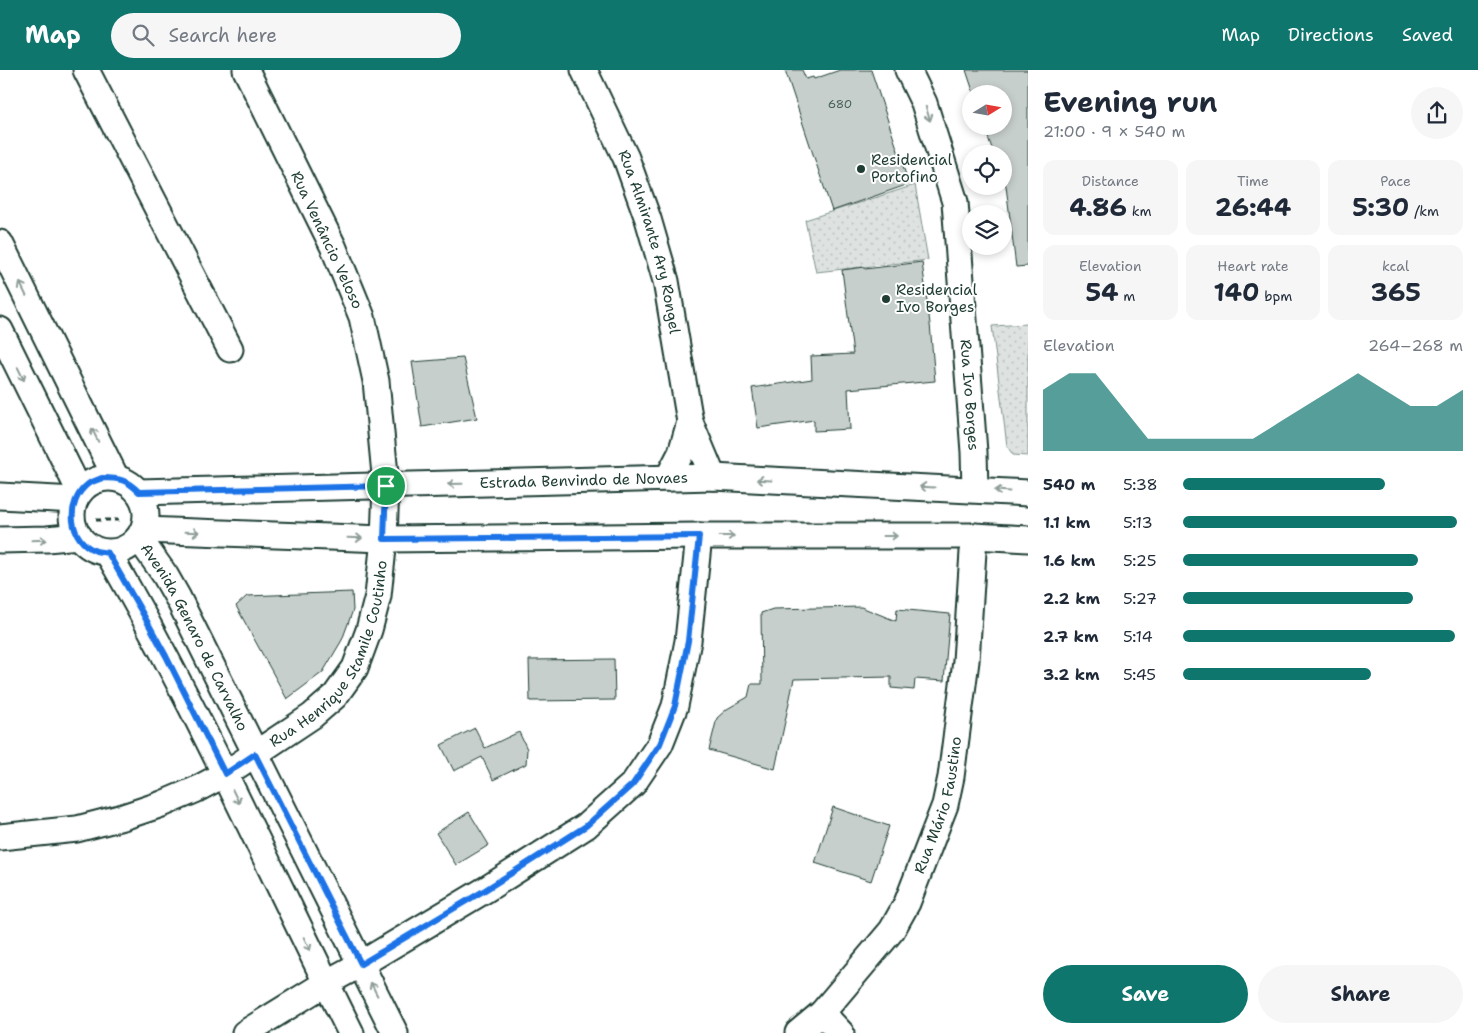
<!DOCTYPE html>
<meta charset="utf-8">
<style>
body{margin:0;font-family:"Shantell Sans",sans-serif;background:#f6f6f7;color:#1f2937;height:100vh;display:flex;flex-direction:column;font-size:19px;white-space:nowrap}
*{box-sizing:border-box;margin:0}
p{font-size:16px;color:#747a83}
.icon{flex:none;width:28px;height:28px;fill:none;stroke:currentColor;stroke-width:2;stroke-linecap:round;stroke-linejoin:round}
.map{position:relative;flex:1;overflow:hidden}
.panel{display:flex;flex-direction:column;background:#fff;width:450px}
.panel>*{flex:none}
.needle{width:32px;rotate:79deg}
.tools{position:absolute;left:962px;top:15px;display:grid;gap:10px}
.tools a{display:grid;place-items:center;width:50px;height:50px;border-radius:50%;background:#fff;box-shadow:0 2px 8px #0003;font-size:25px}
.pin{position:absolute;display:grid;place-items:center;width:42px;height:42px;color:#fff;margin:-21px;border:2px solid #fff;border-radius:50%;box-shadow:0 1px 5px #0007}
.round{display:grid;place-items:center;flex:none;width:52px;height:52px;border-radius:26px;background:#f6f6f7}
.head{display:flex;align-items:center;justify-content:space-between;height:85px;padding:0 15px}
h1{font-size:28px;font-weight:700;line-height:38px}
.figures{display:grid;grid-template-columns:repeat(3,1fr);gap:8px;height:85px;padding:5px 15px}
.figures div{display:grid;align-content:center;border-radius:12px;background:#f6f6f7;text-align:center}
.figures b{font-size:25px;font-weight:700}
.figures small{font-size:14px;font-weight:400}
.figures p{font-size:14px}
.chart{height:140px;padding:10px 15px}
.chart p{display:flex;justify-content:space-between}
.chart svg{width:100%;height:90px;margin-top:5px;fill:#0f766e;opacity:.7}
.cta{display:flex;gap:10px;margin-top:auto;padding:10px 15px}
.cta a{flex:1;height:58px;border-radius:30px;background:#0f766e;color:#fff;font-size:20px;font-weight:700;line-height:58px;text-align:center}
.cta a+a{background:#f6f6f7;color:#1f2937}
ul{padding:0 15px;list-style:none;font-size:16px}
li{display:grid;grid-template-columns:80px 60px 1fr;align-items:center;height:38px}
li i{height:12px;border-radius:6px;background:#0f766e}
header{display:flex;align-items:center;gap:30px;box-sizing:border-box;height:70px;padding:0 25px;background:#0f766e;color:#fff}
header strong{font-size:24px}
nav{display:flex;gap:28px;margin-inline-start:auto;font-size:18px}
.search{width:350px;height:45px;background:#f6f6f7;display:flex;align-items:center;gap:12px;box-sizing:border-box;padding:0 18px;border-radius:28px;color:#747a83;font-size:19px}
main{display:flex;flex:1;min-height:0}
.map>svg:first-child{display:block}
.grass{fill:url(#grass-dots);stroke:#7e908b}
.building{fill:#c7cfcc;stroke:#1f3d34}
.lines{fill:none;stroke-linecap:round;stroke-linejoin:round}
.minor-casing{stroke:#1f3d34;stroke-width:29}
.path{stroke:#1f3d34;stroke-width:3;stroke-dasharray:5 4;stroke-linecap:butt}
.minor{stroke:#fff;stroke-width:25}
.oneway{stroke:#8f9e9a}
.route-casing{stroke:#fff;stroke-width:10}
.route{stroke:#1a73e8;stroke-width:6}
.poi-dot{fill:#1f3d34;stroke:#fff;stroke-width:2}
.labels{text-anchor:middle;stroke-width:4;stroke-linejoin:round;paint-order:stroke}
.number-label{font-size:12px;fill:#49625a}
.poi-label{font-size:15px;fill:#1f3d34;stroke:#fff;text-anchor:start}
.street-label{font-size:15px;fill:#1f3d34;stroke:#fff}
</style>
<header>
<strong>Map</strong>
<div class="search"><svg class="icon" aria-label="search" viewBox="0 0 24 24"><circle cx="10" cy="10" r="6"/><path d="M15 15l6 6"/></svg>Search here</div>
<nav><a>Map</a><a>Directions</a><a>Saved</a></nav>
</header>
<main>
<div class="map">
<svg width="1028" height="963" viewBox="0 0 1028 963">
<defs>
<pattern id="grass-dots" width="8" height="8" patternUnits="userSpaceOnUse" patternTransform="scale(1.25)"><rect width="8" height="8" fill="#dee3e2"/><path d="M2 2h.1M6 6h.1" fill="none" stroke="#bec4c2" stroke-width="1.8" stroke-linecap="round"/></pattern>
</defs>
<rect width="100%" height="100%" fill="#fff"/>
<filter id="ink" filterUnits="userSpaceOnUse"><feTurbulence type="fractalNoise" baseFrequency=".02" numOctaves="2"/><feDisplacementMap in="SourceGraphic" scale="10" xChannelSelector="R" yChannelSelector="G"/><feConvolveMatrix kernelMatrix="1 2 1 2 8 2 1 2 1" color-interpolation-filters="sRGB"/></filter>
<g filter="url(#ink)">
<path class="grass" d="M915,115L928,190L816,202L805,150Z
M1028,254V386L1013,385L1007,376L992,256Z"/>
<path class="building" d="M785,0H802L806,9L813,7L814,9L840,0H871L909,114L832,141Z
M966,0H1028V196L1016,197L1006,116L1004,110V84H994L984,56H1004V24H974Z
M922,192L930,254L935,311L848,319L850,359L814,361V350L758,358L752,318L812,309L811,286L853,284L842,200L865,197V199Z
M463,288L477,348L422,357L412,292Z
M352,522L353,540L342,570L323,602L287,629L236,536L247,526Z
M861,537L896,551L897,539L950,544L944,611L915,609L914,620L891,618V607L794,609L775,699L709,680L717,648L727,639L748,627L751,614H762L761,543L773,539Z
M614,589L615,630L530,631L529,590Z
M475,658L485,678L519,662L527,679L526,694L493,710L482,687L454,701L441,675Z
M833,737L889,756L871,811L815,793Z
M469,742L489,775L456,795L436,763Z"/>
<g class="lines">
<g class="minor-casing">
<g id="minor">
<path d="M86,0L230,279"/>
<path id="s1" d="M584,0L626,88L648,149L666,211L690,352L713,407"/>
<path id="s2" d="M908,0L924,33L955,132L974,382L975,419"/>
<path d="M0,173L116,408"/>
<path d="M0,260L80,422"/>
<circle cx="109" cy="445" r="37"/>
<path d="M668,408L681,383L690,352"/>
<path id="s3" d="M139,422L713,407L1028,423"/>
<path d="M0,426L75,430"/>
<path d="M144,460L384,469L699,466H974L1028,469"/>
<path id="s4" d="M139,468L165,505L178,528L395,963"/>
<path d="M0,470L47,469L79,466"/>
<path d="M108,483C198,638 271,803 351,963"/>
<path id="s5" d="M0,767L77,759L123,747L162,734L195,720L225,704L312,646L335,626L355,598L369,560L378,526L384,469L386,415L376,311L362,247L333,176L246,0"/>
<path d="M822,943L841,963"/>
<path d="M245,963L326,913L361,894L485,820L586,756L633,714L660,674L675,636L688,571L699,466"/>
<path id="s6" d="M798,963L822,943L892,860L907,833L945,735L951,707L966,591L974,466"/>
</g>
</g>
<path class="path" d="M96,450H122"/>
<use href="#minor" class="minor"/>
</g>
<defs><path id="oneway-shaft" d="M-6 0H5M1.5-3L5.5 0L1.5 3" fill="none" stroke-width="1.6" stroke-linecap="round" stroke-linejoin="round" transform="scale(1.25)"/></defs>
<g class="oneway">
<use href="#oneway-shaft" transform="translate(928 44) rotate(73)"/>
<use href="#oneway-shaft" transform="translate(23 219) rotate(-116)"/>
<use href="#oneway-shaft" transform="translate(21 304) rotate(64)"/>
<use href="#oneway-shaft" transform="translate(95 365) rotate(-116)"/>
<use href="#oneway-shaft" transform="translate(764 410) rotate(-177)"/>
<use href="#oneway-shaft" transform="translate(455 414) rotate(179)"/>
<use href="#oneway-shaft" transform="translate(927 417) rotate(-177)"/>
<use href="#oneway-shaft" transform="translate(1002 421) rotate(-176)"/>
<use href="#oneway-shaft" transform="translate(192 462) rotate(2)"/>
<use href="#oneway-shaft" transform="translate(727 466)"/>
<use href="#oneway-shaft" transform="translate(890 466)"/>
<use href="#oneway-shaft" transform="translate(355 468) rotate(2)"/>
<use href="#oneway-shaft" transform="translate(39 470) rotate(-2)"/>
<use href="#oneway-shaft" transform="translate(236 727) rotate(64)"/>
<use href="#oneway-shaft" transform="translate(307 874) rotate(64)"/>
<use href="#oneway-shaft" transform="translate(374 919) rotate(-117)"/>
</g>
</g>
<g class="lines" filter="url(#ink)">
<g class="route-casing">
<path id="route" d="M102,408C120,408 127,410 139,422L386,416L384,469L699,466L688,571L675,636L660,674L633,714L586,756L485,820L361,894L255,684L225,704L166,586L143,544L108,483C104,482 100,482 96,481C68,470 65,432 88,414C92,411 98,410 102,408Z"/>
</g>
<use href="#route" class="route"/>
</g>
<g class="poi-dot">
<circle cx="861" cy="99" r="5"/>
<circle cx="886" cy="229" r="5"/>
</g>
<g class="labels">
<g class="number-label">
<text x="840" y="38">680</text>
</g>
<g class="poi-label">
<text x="871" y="95">Residencial<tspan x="871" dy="17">Portofino</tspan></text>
<text x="896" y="225">Residencial<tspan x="896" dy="17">Ivo Borges</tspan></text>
</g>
<g class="street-label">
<text transform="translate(327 170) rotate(65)" y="5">Rua Venâncio Veloso</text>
<text dy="5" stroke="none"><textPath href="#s1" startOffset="185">Rua Almirante Ary Rongel</textPath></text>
<text dy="5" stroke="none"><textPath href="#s2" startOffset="334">Rua Ivo Borges</textPath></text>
<text dy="5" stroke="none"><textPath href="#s3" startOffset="445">Estrada Benvindo de Novaes</textPath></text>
<text dy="5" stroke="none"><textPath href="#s4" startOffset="114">Avenida Genaro de Carvalho</textPath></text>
<text dy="5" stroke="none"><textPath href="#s5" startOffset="404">Rua Henrique Stamile Coutinho</textPath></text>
<text dy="5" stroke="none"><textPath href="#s6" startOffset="274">Rua Mário Faustino</textPath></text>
</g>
</g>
</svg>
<div class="tools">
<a><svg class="needle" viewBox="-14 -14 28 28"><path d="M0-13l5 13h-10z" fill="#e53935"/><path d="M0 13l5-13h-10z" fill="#747a83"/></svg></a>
<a><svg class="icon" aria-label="locate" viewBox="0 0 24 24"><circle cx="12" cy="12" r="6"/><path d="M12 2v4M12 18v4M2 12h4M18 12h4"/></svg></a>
<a><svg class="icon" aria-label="layers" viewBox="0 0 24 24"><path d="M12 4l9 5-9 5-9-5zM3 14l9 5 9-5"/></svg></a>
</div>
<div class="pin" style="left:386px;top:416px;background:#1e9e55"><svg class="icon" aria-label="arrive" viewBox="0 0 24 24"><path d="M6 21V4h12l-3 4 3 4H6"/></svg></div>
</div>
<section class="panel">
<div class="head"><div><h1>Evening run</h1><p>21:00 · 9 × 540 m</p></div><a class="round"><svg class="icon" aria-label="share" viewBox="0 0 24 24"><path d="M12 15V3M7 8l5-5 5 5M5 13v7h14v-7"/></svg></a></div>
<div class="figures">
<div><p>Distance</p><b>4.86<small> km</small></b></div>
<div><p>Time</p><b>26:44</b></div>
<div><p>Pace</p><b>5:30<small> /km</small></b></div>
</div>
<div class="figures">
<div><p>Elevation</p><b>54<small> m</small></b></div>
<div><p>Heart rate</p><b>140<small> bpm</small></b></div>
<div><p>kcal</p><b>365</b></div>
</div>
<div class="chart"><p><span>Elevation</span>264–268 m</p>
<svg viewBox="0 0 160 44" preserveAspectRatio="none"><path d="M0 44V14L10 6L20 6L30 22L40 38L50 38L60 38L70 38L80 38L90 30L100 22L110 14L120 6L130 14L140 22L150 22L160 14V44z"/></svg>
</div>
<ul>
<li><b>540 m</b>5:38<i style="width:72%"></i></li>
<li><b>1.1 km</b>5:13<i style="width:98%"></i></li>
<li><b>1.6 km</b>5:25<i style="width:84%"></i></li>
<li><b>2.2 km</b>5:27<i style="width:82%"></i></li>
<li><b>2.7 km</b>5:14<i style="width:97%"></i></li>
<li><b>3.2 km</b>5:45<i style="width:67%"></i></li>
</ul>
<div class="cta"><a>Save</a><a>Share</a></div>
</section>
</main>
